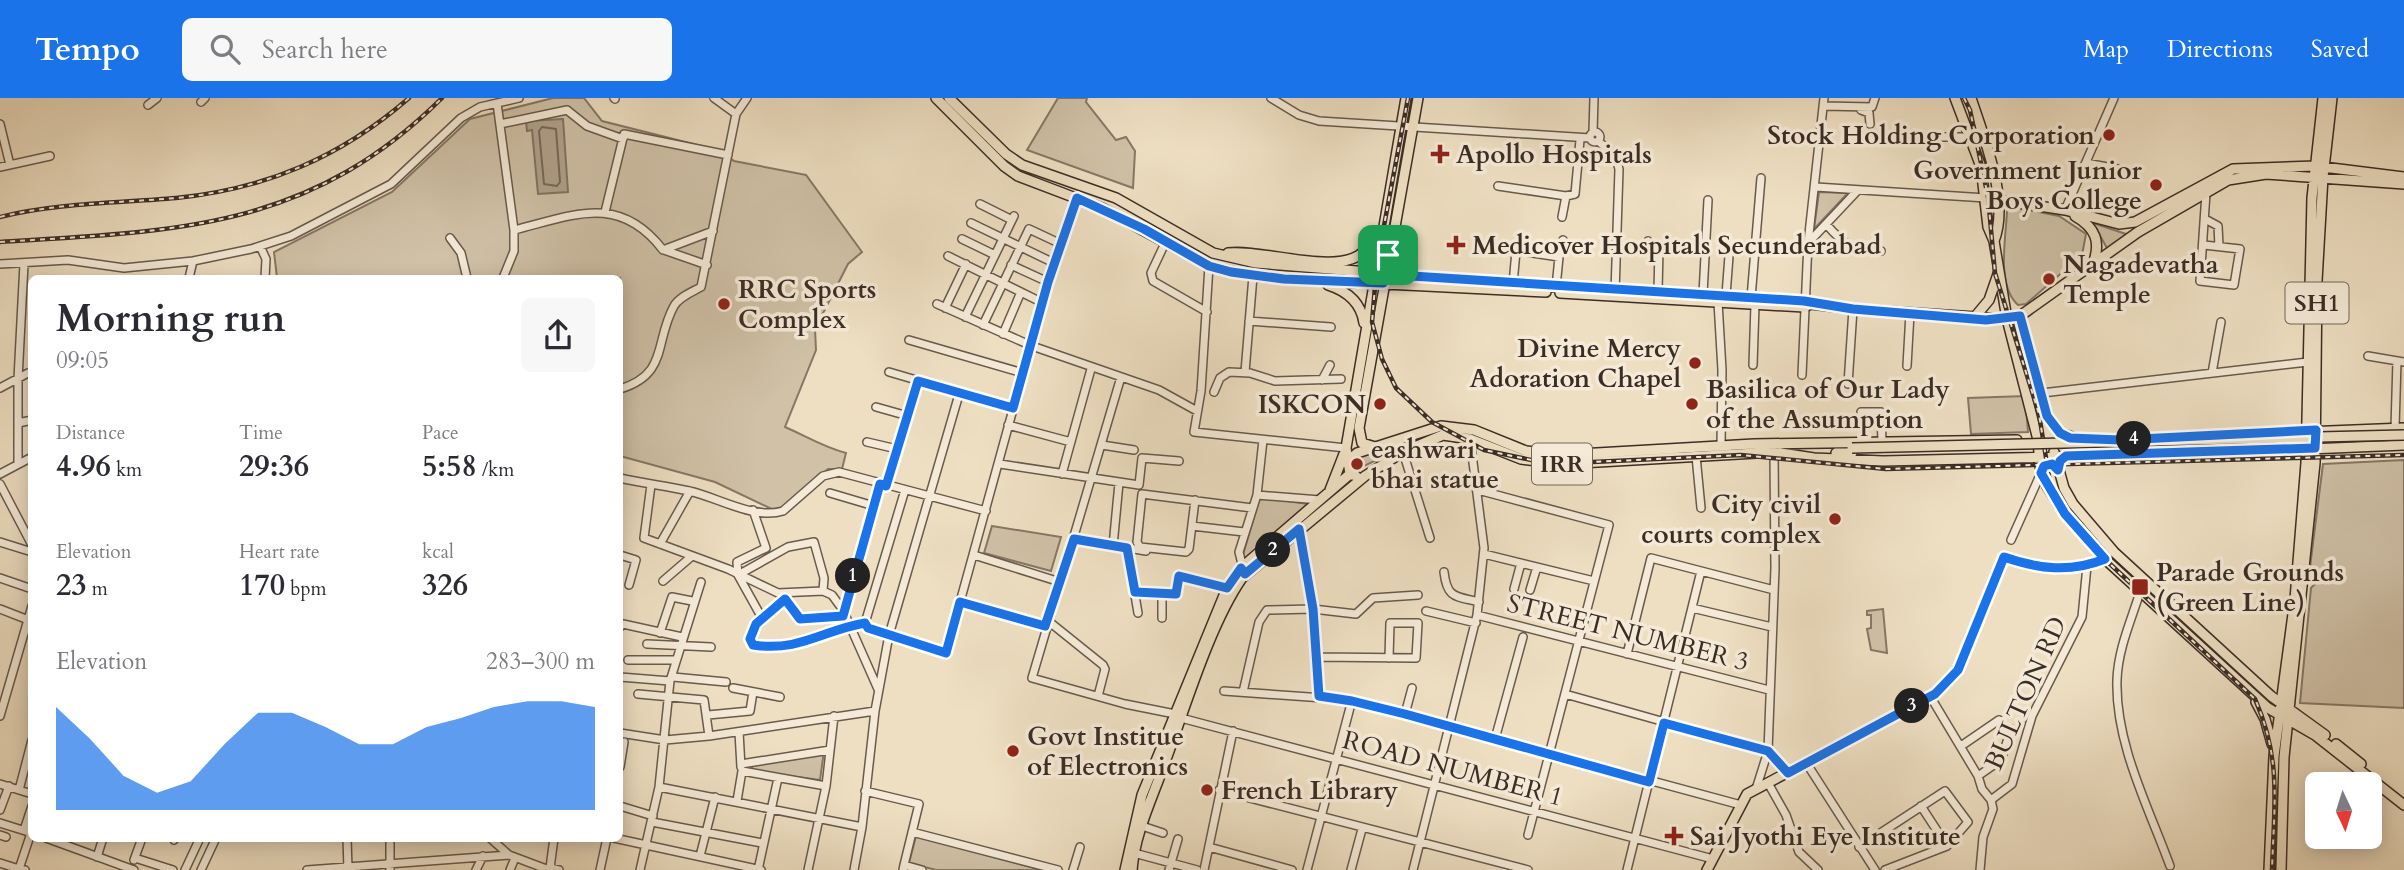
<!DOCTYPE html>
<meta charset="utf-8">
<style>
body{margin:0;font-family:Cardo,serif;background:#f7f7f7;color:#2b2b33;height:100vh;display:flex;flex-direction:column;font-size:26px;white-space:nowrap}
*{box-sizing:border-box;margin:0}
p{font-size:23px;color:#7c7c81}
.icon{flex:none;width:38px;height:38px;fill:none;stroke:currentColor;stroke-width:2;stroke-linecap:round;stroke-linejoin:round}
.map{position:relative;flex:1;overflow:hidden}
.panel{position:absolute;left:28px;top:177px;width:595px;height:567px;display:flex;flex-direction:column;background:#fff;border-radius:10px;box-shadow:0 4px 18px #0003}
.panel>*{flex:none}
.needle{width:46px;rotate:176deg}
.tools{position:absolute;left:2305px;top:674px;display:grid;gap:14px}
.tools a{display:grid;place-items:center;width:77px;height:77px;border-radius:10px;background:#fff;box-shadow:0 4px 18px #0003;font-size:35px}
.pin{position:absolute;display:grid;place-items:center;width:60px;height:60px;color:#fff;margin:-30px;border-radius:14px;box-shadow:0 4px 10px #0006}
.km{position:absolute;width:35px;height:35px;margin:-18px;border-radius:50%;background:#222;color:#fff;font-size:19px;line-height:35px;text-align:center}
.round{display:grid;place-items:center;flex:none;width:74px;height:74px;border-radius:10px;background:#f7f7f7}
.summary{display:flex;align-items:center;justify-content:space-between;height:119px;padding:0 28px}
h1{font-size:38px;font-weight:800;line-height:52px}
.figures{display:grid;grid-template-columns:repeat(3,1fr);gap:10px;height:119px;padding:7px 28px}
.figures div{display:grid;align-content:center}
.figures b{font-size:30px;font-weight:800}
.figures small{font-size:19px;font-weight:400}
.figures p{font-size:19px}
.chart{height:196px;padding:14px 28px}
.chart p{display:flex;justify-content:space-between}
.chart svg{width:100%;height:126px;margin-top:7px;fill:#1a73e8;opacity:.7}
header{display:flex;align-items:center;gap:42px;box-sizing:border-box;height:98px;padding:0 35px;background:#1a73e8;color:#fff}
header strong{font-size:33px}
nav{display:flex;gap:38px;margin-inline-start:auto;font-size:24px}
.search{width:490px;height:63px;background:#f7f7f7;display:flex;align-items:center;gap:18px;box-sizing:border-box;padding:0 24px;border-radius:10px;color:#7c7c81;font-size:26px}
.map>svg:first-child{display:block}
.green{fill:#d0c1a7;stroke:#867766;stroke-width:2}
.water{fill:#b1a28d;stroke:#827364;stroke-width:2}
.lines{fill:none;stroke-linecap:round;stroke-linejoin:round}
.shore{stroke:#76685a;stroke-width:2}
.minor-casing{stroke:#685a4d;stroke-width:10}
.major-casing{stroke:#3b2d26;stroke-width:12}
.minor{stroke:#f4ead7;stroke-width:7}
.major{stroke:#eedfc2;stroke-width:9}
.rail-casing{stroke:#3b2d26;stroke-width:4.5}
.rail{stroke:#f4ead7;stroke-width:2;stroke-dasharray:5;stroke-linecap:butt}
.major-bridge-casing{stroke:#3b2d26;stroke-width:12;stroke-linecap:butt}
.major-bridge{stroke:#eedfc2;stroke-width:9}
.route-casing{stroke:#fff;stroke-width:14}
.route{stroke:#1a73e8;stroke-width:9}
.poi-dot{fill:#8f2418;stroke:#f4ead7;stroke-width:2.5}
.labels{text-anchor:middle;stroke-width:7;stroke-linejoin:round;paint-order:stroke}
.shield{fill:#f4ead7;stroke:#72665b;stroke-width:2}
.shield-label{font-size:24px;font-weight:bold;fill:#3b2d26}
.poi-label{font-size:26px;font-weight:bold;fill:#3b2d26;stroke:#f4ead7;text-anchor:start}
.street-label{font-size:26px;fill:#3b2d26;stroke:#f4ead7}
</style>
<header>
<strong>Tempo</strong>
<div class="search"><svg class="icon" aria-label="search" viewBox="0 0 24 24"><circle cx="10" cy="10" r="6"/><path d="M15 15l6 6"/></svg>Search here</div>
<nav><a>Map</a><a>Directions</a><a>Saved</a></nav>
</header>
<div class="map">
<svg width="2404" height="772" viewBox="0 0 2404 772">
<rect width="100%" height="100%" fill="#eedfc2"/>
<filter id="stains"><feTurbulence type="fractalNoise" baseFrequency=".00286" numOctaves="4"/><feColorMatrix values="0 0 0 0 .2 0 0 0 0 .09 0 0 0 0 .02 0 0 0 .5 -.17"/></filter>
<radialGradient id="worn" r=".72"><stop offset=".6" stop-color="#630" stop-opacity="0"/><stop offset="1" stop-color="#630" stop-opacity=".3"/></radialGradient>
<path class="green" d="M553,0H584L602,23L721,53L734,63L806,77L862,154L848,166L815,231L816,252L785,329C806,338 823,349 846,355L842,371H828L778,414L715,384L620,358V180H277L274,154L392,94L470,21Z
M1058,0H1087L1086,4L1116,42L1126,39L1135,53L1133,90L1027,52Z
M1819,94L1848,95L1814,131Z
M2013,109L2059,118L2086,136L2082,157L2026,206L2018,207C1996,187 2006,140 2007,113Z
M2093,125L2126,136L2108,152Z
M2025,298L2028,334L1971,336L1968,300Z
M1384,350L1385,358L1362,369L1354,367V360Z
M2404,362V610L2300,605L2311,490L2316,485L2310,469L2323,366Z
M1260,399L1308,406L1240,467Z
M992,428L1061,439L1051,473L984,455Z
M1883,511L1887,555L1871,552L1867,531L1871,530V517H1867V513Z
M2279,630L2277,772H2274Z
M824,653L820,682L753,673L750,663Z
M916,738L1042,772H936L909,765Z"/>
<path class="water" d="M563,21L568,94L538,96L532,32L527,33L526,23Z"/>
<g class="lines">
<path class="shore" d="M542,29L556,31L560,84L557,88L544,86L539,33Z"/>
<g class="minor-casing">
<path id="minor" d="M614,0L615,1
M714,0L736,16
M1271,0L1299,17L1319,23L1590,40
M201,4L205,0
M497,5L514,132V153L503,180
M148,7L157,0
M1823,8L1872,9L1875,0
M1861,12L1869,15L1870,26
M0,26L10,67
M500,26L567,12L587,28L623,41
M1590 39a5 5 0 1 1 10 0a5 5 0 1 1-10 0Z
M1593,34L1594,0
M1894,39H1970
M1598,43L1615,57L1619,71L1615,195
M2086,65L2118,71
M0,69L50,58
M1498,88L1566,98
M1816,89L1986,100
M980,106L1012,122
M2065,112L2114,0
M605,114L624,36L728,57
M1562,119L1566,98L1575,96L1580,42
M2205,121L2218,128L2219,148
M971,125L1054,165
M1826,126C1843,146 1854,154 1881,153
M514,132C574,117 619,95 663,152L713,133
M450,140L461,155L467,180
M962,141L995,157
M1166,143L1151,175L1153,183L1207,214
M1648,143L1650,147L1659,151L1658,193
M1809,144L1858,92
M2204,147L2240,151L2234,187L2200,183L2206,95
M260,148L266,161L265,180
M1506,151L1559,159L1556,189
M664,152L707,167
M948,158L1043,205
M1559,159L1563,142
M0,166L68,162L124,170L193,163L251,151L291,138L391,86L461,20L480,9L519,0
M1011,167L1048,184
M1209,168L1201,293L1194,334L1346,350
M189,180L193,163
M1513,186L1516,153
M1703,196L1708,102
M1726,197L1729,158
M1751,200L1761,80
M1718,204L1722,272L1721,348
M937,206L1032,248L1159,292L1197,313
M945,210L966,166
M965,219L1014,118
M1249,223L1331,229
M983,227L1029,131L1061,146
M1003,236L1021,194
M909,242L1023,275
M2368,258L2404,264
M1753,267L1755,207
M1907,268L1910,215
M889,274L1012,310
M1245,274L1253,178
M2212,275L2221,224
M1802,277L1808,145L1824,0
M1121,279L1032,580L1125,606L1175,616
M1322,282L1330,267
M1848,286L1853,211
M0,290L28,275
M620,291C669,276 654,244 674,208C679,199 692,194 701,189L736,16L747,0
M1214,294L1220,280L1229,274L1250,275L1275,283L1341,281
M2042,295L2308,264
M876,309L908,318
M1861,314H1881L1882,344
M18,325L32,322
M1008,327L1071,344
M2395,330L2397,263
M867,344L897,351
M1102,347L1134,352
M1403,354L1430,440
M1774,354L1775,470L1768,653L1788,675
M1696,358L1701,410
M18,366V281L24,166
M1000,366L1139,387L1142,360L1179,363
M0,376L32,359
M1062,376L1091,271
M620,380C642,385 666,388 689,393C717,399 754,422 783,413L823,378L839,374L986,413
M0,386L32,447
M651,387L644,440L728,471L778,495L823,493L832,497L843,512
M886,388L918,283
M905,392L865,525L868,530L946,555L1048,184L1077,100
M1478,392L1609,427L1528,737
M830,395L874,408
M1257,397L1320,402
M1195,402L1189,451L1186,454L1140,449L1137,444L1142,396L1252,410
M753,412L766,450L737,464L738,477L762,520
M1192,428L1244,434
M1299,431L1313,511L1319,599
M1074,441L1146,453
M2011,442L2041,375
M0,444L32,454
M660,446L690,393
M1113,448L1119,385
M1127,450L1138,515
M1484,456L1594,483
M620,457L636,462L629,487
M974,457L1060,484
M1244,474L1239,454L1257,397L1263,342
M1444,474C1447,501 1456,498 1479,504
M738,477L788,449L814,444L824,480L823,493
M0,480L32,491
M663,483L692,458
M1514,491L1521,465
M1530,492L1537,469
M1135,493L1176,496L1179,478L1227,490
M2140,494C2131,523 2118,551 2117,582C2115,646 2149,710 2170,768
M783,498L800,521L843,518
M785,501L756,526L750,541L753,547C800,555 823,532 865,525
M960,504L1045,529
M1692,510L1772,529
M0,511L31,523
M1426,513L1476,525
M1477,517L1769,592
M1162,520V495
M1047,522L1103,567L1105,571L1098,598
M620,529L623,526L682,539
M660,535L672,499L692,503
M647,546L711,549
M1627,556L1651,460L1774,492
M1316,559L1416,560L1418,525H1390L1389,560
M628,562H676
M620,579L670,583
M673,579L726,584
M733,590L780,599
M878,591L843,512L880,386
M1224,593L1352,602L1741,707
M1243,594L1259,524L1267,512L1313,511L1356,516L1373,500L1418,497
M638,596L704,602L709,638
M1565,596L1768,653L1757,688
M1930,598L1978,678L1982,691L1991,702
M1405,616L1412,590
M708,617L750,613L753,594
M0,618L32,508
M1181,620L1713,761
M739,634L741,669
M620,635L665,642L709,638L875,613
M1495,641L1523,539
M1961,648L1999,622
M741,666L830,652
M1807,666L1875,772
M620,669L624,644
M1978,678L2001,662L2011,631
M1768,685L1786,717L1799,754L1818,772
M0,686L32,696
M659,689L862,729
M19,692L32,642
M1219,692L1528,772
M865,693L919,706L904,767
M737,703L742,673L826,688
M620,708L653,718
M1921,708L1947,748
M0,712L9,688
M652,724L762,745
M0,725L32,735
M1142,728L1163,735
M24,732L32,708
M912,734L1058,772
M0,737L6,739
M46,740L134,772
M347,740L348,771
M390,740V772
M490,740L509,757L549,772
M554,740L550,770L559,772
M614,740L761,772
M174,742L175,740
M1209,749L1292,772
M1859,749L1945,693L1968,724L1947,748L1885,772
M1134,755L1197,772
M700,758L715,699
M97,759L103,740
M135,760L173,772
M134,762L142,740
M0,765L19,771
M25,772L19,771L31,735
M185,772L200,740
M201,772L216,740
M307,772L509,757
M476,772L483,758
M510,772L515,760
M600,772L607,740
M640,772L659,689L670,583L701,484
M758,772L778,680
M808,772L826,688L834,618
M854,772L862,729L875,613L889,537L960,293
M903,772L904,767L922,772
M1073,772L1080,749
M1169,772L1178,741
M1204,772L1233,633
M1307,772L1352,602
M1351,772L1362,731
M1413,772L1477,517L1484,450L1470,341
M1627,772L1701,473
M1980,772L1983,739L1993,711L1991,702L2012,686L2032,618L2082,519L2087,468"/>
</g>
<g class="major-casing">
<path id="major" d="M936,0L1004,68L1018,78L1102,110L1209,168L1253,178L1285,181L1546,194
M949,0L1006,56L1022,67L1116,100L1213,155L1256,165L1556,189L1804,203L1811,206L1853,211L2007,221L2020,218L2138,134L2228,82L2266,76L2404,86
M1955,0L1981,69L1988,129L1994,143L2007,221L2038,342L2040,368L2047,388L2065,416L2105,461L2268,610L2315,637L2404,707
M1971,0C1984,40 2010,103 1994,143
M1986,100L2065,112L2119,126L2135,124L2233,71L2315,68L2404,79
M2075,118C2096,130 2101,144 2093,166
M1228,155C1261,151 1329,175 1358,158C1367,152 1373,142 1380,134
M1328,187C1347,193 1361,204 1364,225
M1560,195L1804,209L1811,206
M2020,218L2047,318L2060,335L2081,342
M1974,220L1989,202L1998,176
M2230,337L2404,330
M1375,349L1362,345L1359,330L1418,0
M2054,354L2064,390L2073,406L2114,454L2271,598L2325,637
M1836,355H1852
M1346,365L1357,355L1441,328L1474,332L1526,353L1562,357L1754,346L2017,342
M1356,378L1350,376L1346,350L1406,0
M1330,392L1344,356
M2256,604L2265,621L2272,646
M2336,646L2361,666
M1125,772L1142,697L1227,490L1241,470L1350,376
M1132,772C1135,734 1153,699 1165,664C1185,610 1210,526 1242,480L1365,378L1403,354L1443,337L1470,341L1521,361L1563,366L1774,354L1814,360L1883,363L2190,356L2404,347
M1707,772L1747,696L1935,596L1958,572L2004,459C2039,471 2070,475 2105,461
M2269,772L2274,658L2295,501L2306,365L2312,100L2323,0
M2281,772L2284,659L2315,365L2317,183L2323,79L2332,0"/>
</g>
<use href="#minor" class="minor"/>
<use href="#major" class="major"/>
<g class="rail-casing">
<path id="rail" d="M1408,0L1377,165L1372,224L1382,261L1396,290L1432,324L1484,352L1550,366L1741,357L1886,371L2404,357
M1964,0L1970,12L1988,99L1995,175L2039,316L2051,391L2080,438L2255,601C2282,662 2274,707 2272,772
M0,119C57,105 118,105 176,100C266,91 341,59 409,0
M0,144C176,133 309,132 442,0"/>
</g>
<use href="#rail" class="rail"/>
<g class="major-bridge-casing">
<path id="major-bridge" d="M1852,350L2404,337"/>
</g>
<use href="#major-bridge" class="major-bridge"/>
</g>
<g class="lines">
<g class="route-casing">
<path id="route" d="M1077,100L1144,131L1209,168L1231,174L1284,181L1383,185L1388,157L1396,177L1804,203L1853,211L1986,222L2020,218L2047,318L2060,335L2070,340L2120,342L2316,332L2315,350L2066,358L2060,363L2058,372L2052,366L2044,368L2041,375L2065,416L2105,461C2070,475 2039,471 2004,459L1958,572L1935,596L1788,675L1768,653L1664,625L1649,684L1405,616L1352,603L1319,598L1313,511L1299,431L1245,476L1241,470L1227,490L1179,478L1176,496L1135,494L1127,450L1074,441L1045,528L960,504L946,555L868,530L865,525C823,532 800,554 753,547L750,541L756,526L785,501L800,521L843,518L880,386L886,388L918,283L1013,310L1048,184Z"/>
</g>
<use href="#route" class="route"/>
</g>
<g class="poi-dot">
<circle cx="2109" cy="37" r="7"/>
<path d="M1436.5 45.5h7v7h7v7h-7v7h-7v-7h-7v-7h7z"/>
<circle cx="2156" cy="87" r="7"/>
<path d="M1452.5 136.5h7v7h7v7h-7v7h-7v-7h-7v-7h7z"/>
<circle cx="2049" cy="181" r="7"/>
<circle cx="724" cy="206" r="7"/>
<circle cx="1695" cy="265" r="7"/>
<circle cx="1380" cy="306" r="7"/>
<circle cx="1692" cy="306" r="7"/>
<circle cx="1357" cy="366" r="7"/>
<circle cx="1835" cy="421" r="7"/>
<rect x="2131" y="480" width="18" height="18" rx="3.5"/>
<circle cx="1013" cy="653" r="7"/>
<circle cx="1207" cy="692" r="7"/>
<path d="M1670.5 727.5h7v7h7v7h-7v7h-7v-7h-7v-7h7z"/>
</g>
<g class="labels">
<g class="shield">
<rect x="2285.5" y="184.5" width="63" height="41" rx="5"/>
<rect x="1532" y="345.5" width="60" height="41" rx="5"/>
</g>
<g class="shield-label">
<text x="2317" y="213">SH1</text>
<text x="1562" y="374">IRR</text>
</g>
<g class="poi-label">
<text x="2095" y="46" text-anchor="end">Stock Holding Corporation</text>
<text x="1456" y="65">Apollo Hospitals</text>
<text x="2142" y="81" text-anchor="end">Government Junior<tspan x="2142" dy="30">Boys College</tspan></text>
<text x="1472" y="156">Medicover Hospitals Secunderabad</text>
<text x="2063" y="175">Nagadevatha<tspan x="2063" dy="30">Temple</tspan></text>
<text x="738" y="200">RRC Sports<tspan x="738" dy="30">Complex</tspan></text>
<text x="1681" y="259" text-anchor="end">Divine Mercy<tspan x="1681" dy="30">Adoration Chapel</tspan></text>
<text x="1706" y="300">Basilica of Our Lady<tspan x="1706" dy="30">of the Assumption</tspan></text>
<text x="1366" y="315" text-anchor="end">ISKCON</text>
<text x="1371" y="360">eashwari<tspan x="1371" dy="30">bhai statue</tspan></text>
<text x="1821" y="415" text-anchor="end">City civil<tspan x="1821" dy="30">courts complex</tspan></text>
<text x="2156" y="483">Parade Grounds<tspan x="2156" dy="30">(Green Line)</tspan></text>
<text x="1027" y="647">Govt Institue<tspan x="1027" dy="30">of Electronics</tspan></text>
<text x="1221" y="701">French Library</text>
<text x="1690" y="747">Sai Jyothi Eye Institute</text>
</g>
<g class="street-label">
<text transform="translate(1628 534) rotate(14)" y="9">STREET NUMBER 3</text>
<text transform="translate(2025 595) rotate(-66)" y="9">BULTON RD</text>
<text transform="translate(1453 670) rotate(15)" y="9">ROAD NUMBER 1</text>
</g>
</g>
<rect width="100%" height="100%" filter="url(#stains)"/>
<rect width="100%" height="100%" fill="url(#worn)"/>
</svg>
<div class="tools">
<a><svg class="needle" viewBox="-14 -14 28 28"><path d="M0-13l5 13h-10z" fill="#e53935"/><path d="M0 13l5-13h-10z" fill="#7c7c81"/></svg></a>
</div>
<div class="pin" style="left:1388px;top:157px;background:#1e9e55"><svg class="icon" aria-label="arrive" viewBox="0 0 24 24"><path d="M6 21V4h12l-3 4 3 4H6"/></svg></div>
<b class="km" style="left:853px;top:478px">1</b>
<b class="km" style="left:1273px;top:452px">2</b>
<b class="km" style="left:1912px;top:608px">3</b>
<b class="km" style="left:2134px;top:341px">4</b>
<section class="panel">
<div class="summary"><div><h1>Morning run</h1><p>09:05</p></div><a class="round"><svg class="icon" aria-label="share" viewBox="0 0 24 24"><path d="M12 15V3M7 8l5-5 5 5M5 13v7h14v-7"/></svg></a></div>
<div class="figures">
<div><p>Distance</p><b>4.96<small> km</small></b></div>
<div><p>Time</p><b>29:36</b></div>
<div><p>Pace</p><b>5:58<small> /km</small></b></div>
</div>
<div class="figures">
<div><p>Elevation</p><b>23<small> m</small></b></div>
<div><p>Heart rate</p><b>170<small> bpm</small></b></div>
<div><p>kcal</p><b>326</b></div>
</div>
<div class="chart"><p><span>Elevation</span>283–300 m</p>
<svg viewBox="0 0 160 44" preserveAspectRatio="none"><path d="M0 44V8L10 19L20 32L30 38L40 34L50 21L60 10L70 10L80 15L90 21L100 21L110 15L120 12L130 8L140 6L150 6L160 8V44z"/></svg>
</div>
</section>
</div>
